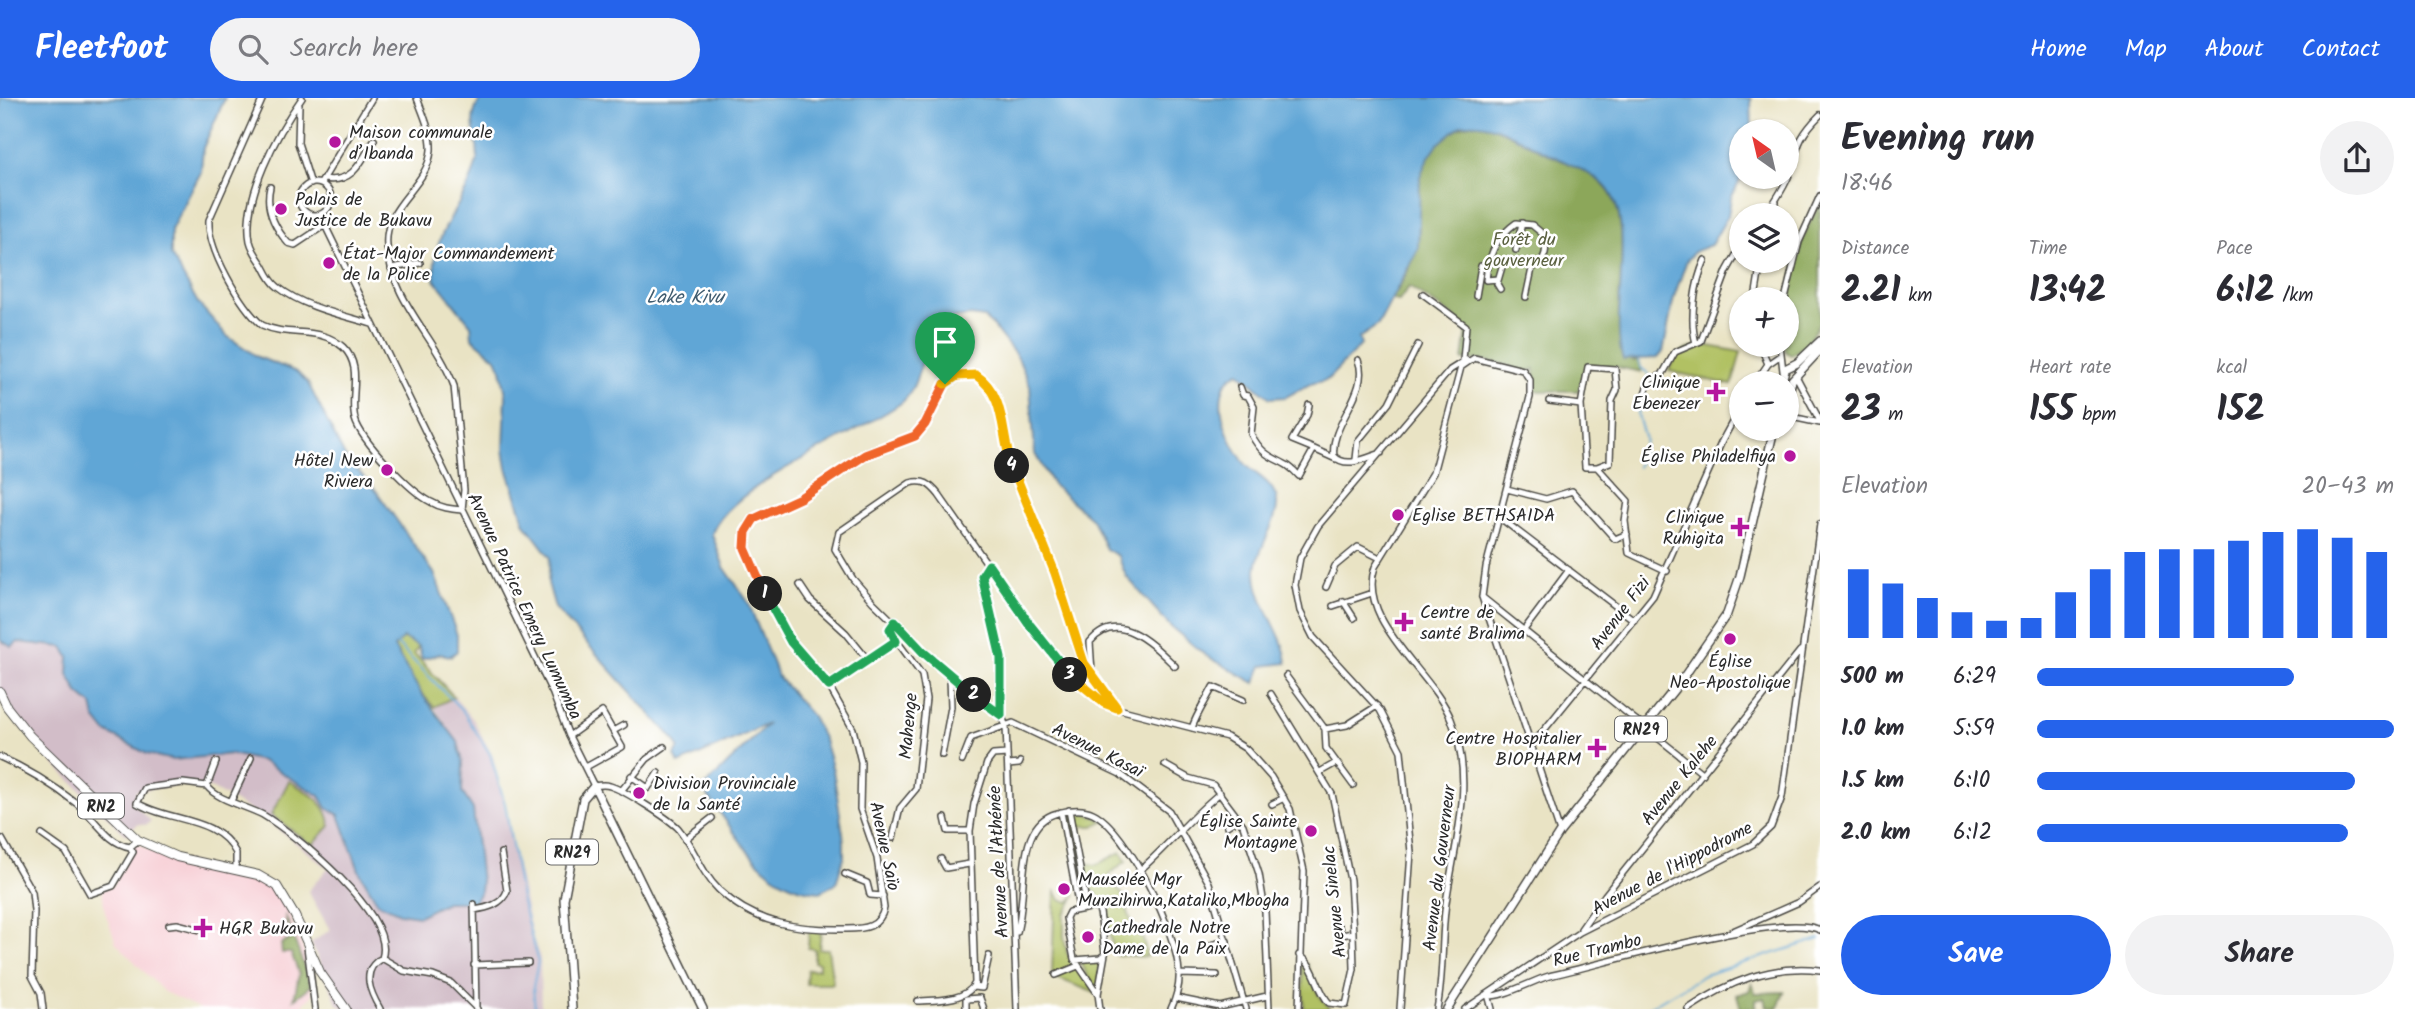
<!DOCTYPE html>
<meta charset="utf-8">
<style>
body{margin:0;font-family:Kalam,sans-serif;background:#f2f2f3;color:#2b2b33;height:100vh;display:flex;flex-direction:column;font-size:26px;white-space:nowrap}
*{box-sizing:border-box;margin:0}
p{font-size:23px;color:#7c7c81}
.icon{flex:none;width:38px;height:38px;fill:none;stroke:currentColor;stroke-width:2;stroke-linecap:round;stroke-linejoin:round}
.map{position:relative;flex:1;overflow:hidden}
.sheet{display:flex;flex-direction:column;background:#fff;width:595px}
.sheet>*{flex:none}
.needle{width:46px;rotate:326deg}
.controls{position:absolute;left:1729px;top:21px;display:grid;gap:14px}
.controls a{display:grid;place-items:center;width:70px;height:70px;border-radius:50%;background:#fff;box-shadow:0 2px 5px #0004;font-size:35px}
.pin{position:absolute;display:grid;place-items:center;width:60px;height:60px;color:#fff;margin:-72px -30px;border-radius:50% 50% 50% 0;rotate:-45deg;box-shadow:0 0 7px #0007}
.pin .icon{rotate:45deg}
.km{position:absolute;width:35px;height:35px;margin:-18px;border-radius:50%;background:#222;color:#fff;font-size:19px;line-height:35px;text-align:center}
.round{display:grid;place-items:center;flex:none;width:74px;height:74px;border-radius:37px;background:#f2f2f3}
.summary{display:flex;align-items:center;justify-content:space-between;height:119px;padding:0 21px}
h1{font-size:38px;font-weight:700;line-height:52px}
.metrics{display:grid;grid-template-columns:repeat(3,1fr);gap:10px;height:119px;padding:7px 21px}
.metrics div{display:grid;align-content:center}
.metrics b{font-size:35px;font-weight:700}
.metrics small{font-size:19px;font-weight:400}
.metrics p{font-size:19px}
.chart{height:196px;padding:14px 21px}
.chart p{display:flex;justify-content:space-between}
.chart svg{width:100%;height:126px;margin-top:7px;stroke:#2563eb;stroke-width:6}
.primary-button{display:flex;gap:14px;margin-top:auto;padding:14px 21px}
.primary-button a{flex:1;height:80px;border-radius:42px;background:#2563eb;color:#fff;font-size:28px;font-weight:700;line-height:80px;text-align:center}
.primary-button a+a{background:#f2f2f3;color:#2b2b33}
ul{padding:0 21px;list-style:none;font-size:23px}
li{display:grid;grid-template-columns:112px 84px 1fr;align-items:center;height:52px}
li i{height:18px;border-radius:9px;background:#2563eb}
header{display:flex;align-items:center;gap:42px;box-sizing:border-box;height:98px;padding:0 35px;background:#2563eb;color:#fff}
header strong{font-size:33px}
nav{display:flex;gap:38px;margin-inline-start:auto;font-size:24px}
.search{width:490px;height:63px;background:#f2f2f3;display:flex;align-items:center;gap:18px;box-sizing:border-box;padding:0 24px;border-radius:38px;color:#7c7c81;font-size:26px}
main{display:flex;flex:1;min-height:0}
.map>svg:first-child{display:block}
.built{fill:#f7cfd5}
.industrial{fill:#d2bdc8}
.green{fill:#b1c164;stroke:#6e7648;stroke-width:2}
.forest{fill:#8ca75a;stroke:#5c6942;stroke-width:2}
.water{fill:#60a6d6;stroke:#466880;stroke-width:2}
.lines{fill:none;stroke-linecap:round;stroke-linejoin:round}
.stream{stroke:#60a6d6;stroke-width:2}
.minor-casing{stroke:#484742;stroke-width:8}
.major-casing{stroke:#484742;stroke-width:10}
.highway-casing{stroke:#484742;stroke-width:10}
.minor{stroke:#fff;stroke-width:5}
.major{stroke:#fff;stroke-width:7}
.highway{stroke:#fff;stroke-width:8}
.split-1-casing{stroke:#fff;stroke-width:14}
.split-2-casing{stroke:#fff;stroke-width:14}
.split-3-casing{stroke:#fff;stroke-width:14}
.split-4-casing{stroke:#fff;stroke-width:14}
.split-5-casing{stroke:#fff;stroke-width:14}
.split-1{stroke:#f0652b;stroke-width:9}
.split-2{stroke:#22a559;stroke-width:9}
.split-3{stroke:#22a559;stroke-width:9}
.split-4{stroke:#f5b400;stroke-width:9}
.split-5{stroke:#f5b400;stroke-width:9}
.poi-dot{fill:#b5179e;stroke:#fff;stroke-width:2.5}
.labels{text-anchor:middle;stroke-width:5;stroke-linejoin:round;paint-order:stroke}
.shield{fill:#fff;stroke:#6b6b6b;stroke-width:2}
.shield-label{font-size:16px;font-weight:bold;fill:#2b2b2b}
.poi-label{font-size:18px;fill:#2b2b2b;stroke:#fff;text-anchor:start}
.park-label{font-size:18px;fill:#5a603f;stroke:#fff}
.street-label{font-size:18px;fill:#2b2b2b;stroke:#fff}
.water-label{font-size:19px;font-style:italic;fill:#405c6f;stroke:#fff}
</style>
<header>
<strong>Fleetfoot</strong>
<div class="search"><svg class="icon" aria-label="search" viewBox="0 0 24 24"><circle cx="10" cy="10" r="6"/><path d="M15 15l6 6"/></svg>Search here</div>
<nav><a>Home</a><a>Map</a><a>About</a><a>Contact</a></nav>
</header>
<main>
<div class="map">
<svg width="1820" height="911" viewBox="0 0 1820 911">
<rect width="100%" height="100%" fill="#fff"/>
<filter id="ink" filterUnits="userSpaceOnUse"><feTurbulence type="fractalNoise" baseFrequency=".0143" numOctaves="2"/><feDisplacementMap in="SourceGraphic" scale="14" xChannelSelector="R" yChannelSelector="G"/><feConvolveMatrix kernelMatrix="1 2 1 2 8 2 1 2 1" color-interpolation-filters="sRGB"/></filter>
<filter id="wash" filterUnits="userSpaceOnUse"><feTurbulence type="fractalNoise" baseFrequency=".00686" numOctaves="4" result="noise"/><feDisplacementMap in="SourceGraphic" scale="28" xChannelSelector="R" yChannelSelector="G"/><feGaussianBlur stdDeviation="1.57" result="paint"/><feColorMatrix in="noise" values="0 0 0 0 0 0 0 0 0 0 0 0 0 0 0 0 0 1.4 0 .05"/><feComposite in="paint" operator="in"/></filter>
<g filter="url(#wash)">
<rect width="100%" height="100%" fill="#e9e3c4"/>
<path class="built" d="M135,744L166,760L256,779L276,792L289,814L302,848L312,877V898L298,911H201L164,894L116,845L105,814L102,792L113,788Z"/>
<path class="industrial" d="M0,542L12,549L18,544L63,549L69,559L68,576L78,595L92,607L105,633L147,656L173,662L241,656L262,663L320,698L329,712L339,717L360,775L375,801L400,815L447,804H474L480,794L473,711L462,694L458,644L434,609L454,599L473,621L493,659L533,841L540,860L541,911H344L337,905L311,845L330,832L308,793L328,770L263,720L213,691L191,685L136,693L133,705L151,723L146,727L138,726L126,737L48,660L0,599Z"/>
<path class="green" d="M1704,247L1741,254L1732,287L1669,273C1674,255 1686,250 1704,247Z
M403,539L419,549L414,555L454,599L434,609L421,595L394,549Z
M289,683C307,694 329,704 330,728L312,747L271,717Z
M1073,716H1088L1104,723L1094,728H1082L1078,735L1085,758L1083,765L1096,767L1121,754L1126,763L1110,776V782L1123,797L1131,823L1143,841L1147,859L1117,857L1113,853L1106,813L1096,795L1087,787L1067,721Z
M1055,792L1060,802L1069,804L1076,797L1064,817V839L1067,855L1094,890L1080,863L1100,860L1098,896L1059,881L1052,875Z
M809,833L821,834L819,851H828L833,886H806L807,872L819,871V865L814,864L815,851L808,850Z
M1307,866L1318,896L1330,911H1304L1302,867Z"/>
<path class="forest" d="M1480,25C1504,31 1525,45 1548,56C1568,66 1592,73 1607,91C1629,117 1620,175 1619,206C1618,222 1620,238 1621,254L1633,263L1639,262L1641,274L1617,269H1586L1578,293H1537L1534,291L1535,271L1522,275C1506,263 1482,262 1463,262L1467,232L1451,217L1409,189L1399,203L1392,202C1400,187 1411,170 1416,154C1423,129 1415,103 1420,79C1426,51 1452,25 1480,25Z
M1820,105V224L1805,248L1791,257L1786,254L1784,247H1787C1787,196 1794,150 1820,105Z
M285,816L311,888L294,901L299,876L291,855H282L281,846L293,840L287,830Z
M1752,884L1755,895L1784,894L1778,910L1767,909L1765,900L1756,902V909L1741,911L1737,897L1749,893Z"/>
<path class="water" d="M0,0H225L203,50L201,74L171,132V157L198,205L227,238L258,259L297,274L308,285L345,359L374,390L434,475L457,537V553L451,558L439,556L422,561L419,549L403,540L394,549L421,595L458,644L463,665L462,694L473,711L481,784L480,794L474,804H446L419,818L400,815L378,805L360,775L339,717L327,710L320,698L262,663L231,656L173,662L147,656L106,634L95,620L92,607L78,595L68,576L69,559L63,549L18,544L12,549L0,542Z
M481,0H1751L1752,33H1741L1742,79L1731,100L1728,118L1711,147L1695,153L1687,162L1674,199L1663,254L1658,260L1623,262C1608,216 1641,119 1602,85C1584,70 1561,63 1541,52C1515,39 1491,21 1461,27L1437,47L1427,62L1420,79L1418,151L1378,227L1359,240L1361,247L1327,282L1310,286L1286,299L1270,300L1239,274C1206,290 1226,340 1243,363C1252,376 1270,381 1276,398C1283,418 1256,450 1256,474C1256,506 1284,533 1287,565L1262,568L1255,585L1205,557L1170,528L1126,478L1118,458L1106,451L1092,421L1053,387L1035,356L1030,288L1018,260L992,227L984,220L971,218L948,221L937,227C922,248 920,291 901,305C859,336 727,388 712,436L724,469L748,504L778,579L812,618L824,642L833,672L844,742V759L836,785L820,794C758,790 737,732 702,691L768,626L679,666L675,657L679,650L676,644L555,510L548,485L550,459L525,426L507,370L504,351L506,297L501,271L496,260L472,240L471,227L435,182C430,131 466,109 477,63C482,42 463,28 481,0Z"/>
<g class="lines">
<path class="stream" d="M1639,262L1640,269L1649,276L1647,282
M1637,369L1645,342L1638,318L1640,304
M396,545L463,613L490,656L505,706L521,800L538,864L533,889L535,911
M1646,911L1704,877L1820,841"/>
</g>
</g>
<g filter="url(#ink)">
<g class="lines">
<g class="minor-casing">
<path id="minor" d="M263,0L209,122C207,151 241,209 262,227C289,240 319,227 343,249C364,269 349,297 355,321C361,343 411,394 431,404C441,410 451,411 462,412L464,392L454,288C435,237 393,206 387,148C383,106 428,90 431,52C432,35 423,16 417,0
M302,0C277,35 242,100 250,143C252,152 258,160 263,167C267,175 271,184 278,189C303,209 342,217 372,226
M299,7L298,45L311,86
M324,81C353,86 361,64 374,42
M299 101a16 16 0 1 1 32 0a16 16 0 1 1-32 0Z
M321,85L372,0
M270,89C265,110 275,130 288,145L295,147L325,127
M320,117L553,596L569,638L594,688C599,687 605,686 610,688C624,692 668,720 678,730C694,749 701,775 719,792C756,827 799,832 847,831C865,831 880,829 884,810L877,760L860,711L861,664L853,631L829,588L785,534L756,478L744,442L754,421L799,400L865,357L915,338L925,326L945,286L957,278L976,277L996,297L1009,359L1055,475L1084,565L1117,610
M1766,117C1774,104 1786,88 1790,74C1798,47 1799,38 1820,17
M1773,117L1776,104
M1516,152L1522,125
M391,170L420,165
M1498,181L1486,182C1488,158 1496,139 1516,125L1532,127L1544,137C1547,151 1547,161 1534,169
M1500,191L1497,186L1504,162L1533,166L1526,199
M1423,196L1466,228L1463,262
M1476,198L1481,168H1487
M1755,201L1761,163
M1785,201L1799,144L1820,98
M1696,245C1689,221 1695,184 1705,162
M1760,247L1768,266
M1780,247L1783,273
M1358,262C1371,294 1329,326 1334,358C1346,371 1366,360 1381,355
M1796,278L1820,323
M1755,285L1768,266L1781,257
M1240,289L1243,297L1248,298L1254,309L1251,336C1267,367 1282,357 1299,378L1314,351L1336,361
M1549,303L1581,307L1585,369H1597L1628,403L1625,423L1629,455L1667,473
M1642,303L1650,282L1662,277L1675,254L1701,243L1727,173L1741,148
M1309,307L1307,317L1292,342L1314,351
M1581,307L1588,269L1615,271L1617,292L1612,303L1610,364L1597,369
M1787,318L1820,325
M1356,361L1358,343L1389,305L1418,247
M1507,391L1546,401L1572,393L1615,441L1627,436
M1499,419L1634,522
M989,467L982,478L1001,560V617
M800,487L810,502L846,535L868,562
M1326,489L1335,468L1358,449L1380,460
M1482,499L1703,676
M1343,503L1354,520
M1333,508L1372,495
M1524,532L1569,472
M1092,575L1090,544C1118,510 1153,547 1175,568
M1286,578L1325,631L1326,650L1353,687
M829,588L896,543
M1271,596L1332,696L1350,782L1353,835L1354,871L1346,907L1329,905C1317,892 1315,866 1299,857
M1192,630C1197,615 1206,603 1213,589L1243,602
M1325,631L1347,627L1377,608
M613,633L624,627
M569,638L602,614L622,649L586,669
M1532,647L1653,498L1722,343L1741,308
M942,657L951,609L950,579
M0,659C27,671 53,687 76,705C95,719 106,745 130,749L138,742
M962,663L971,640L1013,625L1120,676L1169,713L1209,785L1246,911
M216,664L207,688L183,685L145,690L137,705C168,724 217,718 236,755V771
M1008,667L1019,666L1020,664
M1165,667L1188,680L1213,687L1243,727L1259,776L1265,813L1269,911
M1320,674L1336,665
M631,678L648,690L658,675
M207,688C215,701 248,709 263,717C295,736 397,818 382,860
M621,693L647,661L664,649
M232,701L251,660
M1272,706L1284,700
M1069,712L1087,809
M1061,714L1079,810
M945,720L948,733H970
M1227,728L1239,720
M42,737L66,754L90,796L113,788L133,754L130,749
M893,740L900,710L916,691L926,601L922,577L891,535L890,528L895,524
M2,741L32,794L34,813L32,878L41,895L43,911
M685,741L712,720
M941,761L946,770L969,766
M1139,773C1168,748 1190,719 1220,695
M845,776L867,785L870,797L883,798
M474,806L476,910
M474,812C487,810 502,807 507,793L501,755
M169,827L177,826L201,832
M1339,829L1341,837L1353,835
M1581,831L1605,797L1800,553
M1017,834C1025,805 1020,760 1033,735C1039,723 1050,716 1062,714C1073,711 1083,710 1093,715C1128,732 1178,837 1179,875C1180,888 1176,900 1171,911
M1724,837L1799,804L1820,789
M307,849L315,911
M1203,849L1227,843
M1075,862L1100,860L1105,856
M474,867L528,865
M1179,876L1217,877
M1056,877L1078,868
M973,889L982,890L989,858
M1098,896L1074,861L1066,820L1069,814L1095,809L1100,814L1105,856L1098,896L1100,911
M1485,897C1496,903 1534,882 1549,878C1599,867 1783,813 1820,832
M1176,900L1220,909L1267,898
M1489,900L1492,911
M918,903C936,902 967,903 975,885L970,733L974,706L987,665L993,657L1007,656
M380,911C370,894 360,872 382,860L404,873L433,878L451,885L477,911
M966,911V901L980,900L984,911
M1017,911L1006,628L1001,617L950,579L873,504L853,481L835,451L839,434L910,385C924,381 930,386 939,397L1030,527L1077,584L1111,609L1227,639L1246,651L1271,679L1290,711L1304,773L1299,911
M1400,911L1411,754L1401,653L1380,612L1313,539L1300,513L1295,487L1300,460L1318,428L1450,272L1466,262
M1437,911C1444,876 1441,840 1446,805C1455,741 1476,684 1451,621C1433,575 1356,523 1375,469L1433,375L1461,269L1474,260L1523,272L1530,282V299L1486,469L1482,499L1560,734
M1465,911L1580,834L1753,746L1771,729L1782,699L1820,426
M1688,911C1728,884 1771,866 1820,872"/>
</g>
<g class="major-casing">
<path id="major" d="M1792,282L1820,252
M1782,285L1785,271L1797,265L1820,243
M1787,303L1792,282
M572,911L564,801L583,701L594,688L703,911
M1447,911L1560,734L1681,583L1727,516L1740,478L1774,331"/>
</g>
<g class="highway-casing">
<path id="highway" d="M0,594L7,609L30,638L138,742L177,759L258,777L277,788L295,818L320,874L346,911"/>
</g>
<use href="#minor" class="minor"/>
<use href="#major" class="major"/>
<use href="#highway" class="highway"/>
</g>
</g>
<g class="lines" filter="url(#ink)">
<g class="split-1-casing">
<path id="split-1" d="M765,496L745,450L746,434L754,421L800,400L865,357L915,338L925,326L945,286"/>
</g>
<g class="split-2-casing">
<path id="split-2" d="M765,496L791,544L829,588L896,543L890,531L895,524L923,554L974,597"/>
</g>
<g class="split-3-casing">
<path id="split-3" d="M974,597L1001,617V560L982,478L989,467L1030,527L1070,577"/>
</g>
<g class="split-4-casing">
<path id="split-4" d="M1012,368L1055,475L1084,565L1117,610L1104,605L1070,577"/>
</g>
<g class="split-5-casing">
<path id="split-5" d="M945,286L957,278L976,277C1007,298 1000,336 1012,368"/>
</g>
<use href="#split-1" class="split-1"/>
<use href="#split-2" class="split-2"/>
<use href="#split-3" class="split-3"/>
<use href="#split-4" class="split-4"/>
<use href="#split-5" class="split-5"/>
</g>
<g class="poi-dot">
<circle cx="335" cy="44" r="7"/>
<circle cx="281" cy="111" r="7"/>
<circle cx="329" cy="165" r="7"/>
<path d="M1712.5 283.5h7v7h7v7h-7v7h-7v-7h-7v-7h7z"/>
<circle cx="1790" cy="358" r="7"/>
<circle cx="387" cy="372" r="7"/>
<circle cx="1398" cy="417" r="7"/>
<path d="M1736.5 418.5h7v7h7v7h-7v7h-7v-7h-7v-7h7z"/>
<path d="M1400.5 513.5h7v7h7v7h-7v7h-7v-7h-7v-7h7z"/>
<circle cx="1730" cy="541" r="7"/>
<path d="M1593.5 639.5h7v7h7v7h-7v7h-7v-7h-7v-7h7z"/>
<circle cx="639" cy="695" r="7"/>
<circle cx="1311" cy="733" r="7"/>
<circle cx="1064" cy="791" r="7"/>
<path d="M199.5 819.5h7v7h7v7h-7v7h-7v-7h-7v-7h7z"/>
<circle cx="1088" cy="839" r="7"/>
</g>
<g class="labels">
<g class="shield">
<rect x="1615" y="618.5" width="52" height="25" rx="5"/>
<rect x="78" y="695.5" width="46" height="25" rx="5"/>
<rect x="546" y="741.5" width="52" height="25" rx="5"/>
</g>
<g class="shield-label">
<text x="1641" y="637">RN29</text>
<text x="101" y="714">RN2</text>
<text x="572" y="760">RN29</text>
</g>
<g class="poi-label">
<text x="349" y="40">Maison communale<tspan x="349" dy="21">d’Ibanda</tspan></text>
<text x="295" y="107">Palais de<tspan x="295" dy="21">Justice de Bukavu</tspan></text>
<text x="343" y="161">État-Major Commandement<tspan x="343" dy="21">de la Police</tspan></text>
<text x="1700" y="290" text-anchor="end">Clinique<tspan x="1700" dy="21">Ebenezer</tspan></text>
<text x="1776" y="364" text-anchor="end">Église Philadelfiya</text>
<text x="373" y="368" text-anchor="end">Hôtel New<tspan x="373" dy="21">Riviera</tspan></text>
<text x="1412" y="423">Eglise BETHSAIDA</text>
<text x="1724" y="425" text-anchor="end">Clinique<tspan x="1724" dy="21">Ruhigita</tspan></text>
<text x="1420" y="520">Centre de<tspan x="1420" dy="21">santé Bralima</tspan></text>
<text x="1730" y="569" text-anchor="middle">Église<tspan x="1730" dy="21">Neo-Apostolique</tspan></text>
<text x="1581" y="646" text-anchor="end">Centre Hospitalier<tspan x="1581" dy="21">BIOPHARM</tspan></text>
<text x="653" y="691">Division Provinciale<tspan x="653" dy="21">de la Santé</tspan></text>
<text x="1297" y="729" text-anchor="end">Église Sainte<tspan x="1297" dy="21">Montagne</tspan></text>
<text x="1078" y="787">Mausolée Mgr<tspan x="1078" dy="21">Munzihirwa,Kataliko,Mbogha</tspan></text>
<text x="1102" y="835">Cathedrale Notre<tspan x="1102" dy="21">Dame de la Paix</tspan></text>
<text x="219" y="836">HGR Bukavu</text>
</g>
<g class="park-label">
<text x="1524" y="147">Forêt du<tspan x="1524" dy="21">gouverneur</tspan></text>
</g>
<g class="street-label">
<text transform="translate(525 508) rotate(65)" y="6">Avenue Patrice Emery Lumumba</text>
<text transform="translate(1620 515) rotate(-53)" y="6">Avenue Fizi</text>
<text transform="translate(908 628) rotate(-85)" y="6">Mahenge</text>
<text transform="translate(1098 652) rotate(27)" y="6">Avenue Kasaï</text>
<text transform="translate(1679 682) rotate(-51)" y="6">Avenue Kalehe</text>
<text transform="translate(885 748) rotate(78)" y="6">Avenue Saïo</text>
<text transform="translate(998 764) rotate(-93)" y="6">Avenue de l'Athénée</text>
<text transform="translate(1439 770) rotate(-83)" y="6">Avenue du Gouverneur</text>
<text transform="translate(1672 770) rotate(-28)" y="6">Avenue de l'Hippodrome</text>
<text transform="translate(1334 804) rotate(-96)" y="6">Avenue Sinelac</text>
<text transform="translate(1597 852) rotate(-14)" y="6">Rue Trambo</text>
</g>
<g class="water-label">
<text x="685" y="205">Lake Kivu</text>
</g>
</g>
</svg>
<div class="controls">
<a><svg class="needle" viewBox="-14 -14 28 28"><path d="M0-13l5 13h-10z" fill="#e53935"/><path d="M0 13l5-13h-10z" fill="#7c7c81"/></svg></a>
<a><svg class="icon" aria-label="layers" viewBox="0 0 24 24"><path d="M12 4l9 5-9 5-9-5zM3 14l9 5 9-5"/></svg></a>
<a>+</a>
<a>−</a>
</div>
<div class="pin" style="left:945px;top:286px;background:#1e9e55"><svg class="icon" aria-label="arrive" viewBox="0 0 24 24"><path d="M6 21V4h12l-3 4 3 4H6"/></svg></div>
<b class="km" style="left:765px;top:496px">1</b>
<b class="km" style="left:974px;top:597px">2</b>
<b class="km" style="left:1070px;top:577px">3</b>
<b class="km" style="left:1012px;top:368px">4</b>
</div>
<section class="sheet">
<div class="summary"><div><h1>Evening run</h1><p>18:46</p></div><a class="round"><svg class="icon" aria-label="share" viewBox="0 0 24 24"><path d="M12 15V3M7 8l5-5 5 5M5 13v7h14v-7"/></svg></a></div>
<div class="metrics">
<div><p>Distance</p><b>2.21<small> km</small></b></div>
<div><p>Time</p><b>13:42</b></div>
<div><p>Pace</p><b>6:12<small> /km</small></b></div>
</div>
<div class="metrics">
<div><p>Elevation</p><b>23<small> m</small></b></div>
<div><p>Heart rate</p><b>155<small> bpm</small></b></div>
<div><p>kcal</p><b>152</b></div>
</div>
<div class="chart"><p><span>Elevation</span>20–43 m</p>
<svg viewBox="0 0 160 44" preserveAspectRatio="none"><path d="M5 44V20M15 44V25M25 44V30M35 44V35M45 44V38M55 44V37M65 44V28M75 44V20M85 44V14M95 44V13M105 44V13M115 44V10M125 44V7M135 44V6M145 44V9M155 44V14"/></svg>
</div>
<ul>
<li><b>500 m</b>6:29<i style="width:72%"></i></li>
<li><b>1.0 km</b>5:59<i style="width:100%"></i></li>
<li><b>1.5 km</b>6:10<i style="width:89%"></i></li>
<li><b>2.0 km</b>6:12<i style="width:87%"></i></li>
</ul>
<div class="primary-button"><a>Save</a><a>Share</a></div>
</section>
</main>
